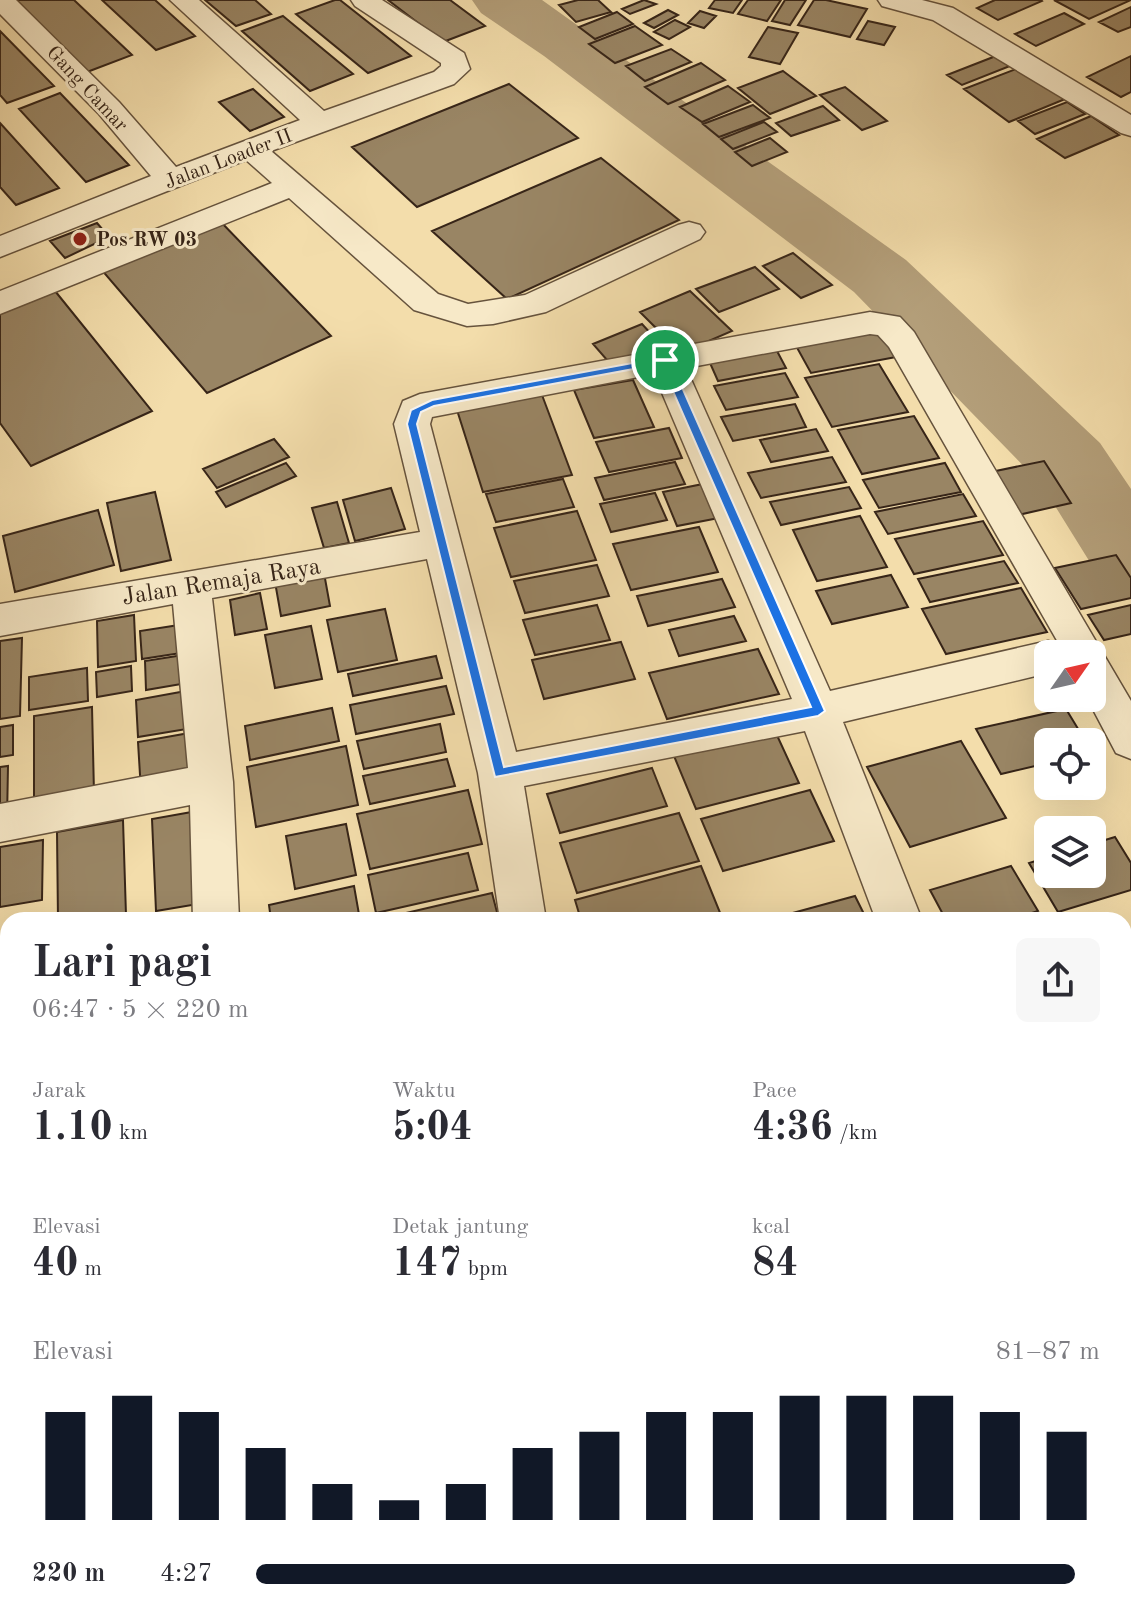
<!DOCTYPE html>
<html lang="id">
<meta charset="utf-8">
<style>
body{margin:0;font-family:"Old Standard TT",serif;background:#f7f7f7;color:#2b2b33;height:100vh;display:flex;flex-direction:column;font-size:30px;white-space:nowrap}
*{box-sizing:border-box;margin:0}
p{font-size:26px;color:#7c7c81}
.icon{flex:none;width:44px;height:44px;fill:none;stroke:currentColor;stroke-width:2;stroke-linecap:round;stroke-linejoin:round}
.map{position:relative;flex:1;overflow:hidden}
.sheet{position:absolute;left:0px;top:912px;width:1132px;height:710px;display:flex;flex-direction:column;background:#fff;border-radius:24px 24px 0 0;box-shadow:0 8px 32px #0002}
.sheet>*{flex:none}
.needle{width:52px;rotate:56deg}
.controls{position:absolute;left:1034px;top:640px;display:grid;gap:16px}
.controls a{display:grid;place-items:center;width:72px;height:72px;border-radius:12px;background:#fff;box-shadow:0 8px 32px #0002;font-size:40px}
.pin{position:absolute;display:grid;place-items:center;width:68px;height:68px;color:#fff;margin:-34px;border:4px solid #fff;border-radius:50%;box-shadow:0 2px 8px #0007}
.round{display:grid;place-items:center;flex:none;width:84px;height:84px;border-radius:12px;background:#f7f7f7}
.head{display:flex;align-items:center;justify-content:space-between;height:136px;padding:0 32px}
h1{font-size:44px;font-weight:700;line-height:60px}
.metrics{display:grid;grid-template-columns:repeat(3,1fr);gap:12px;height:136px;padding:8px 32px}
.metrics div{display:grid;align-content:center}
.metrics b{font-size:40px;font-weight:700}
.metrics small{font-size:22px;font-weight:400}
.metrics p{font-size:22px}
.chart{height:224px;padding:16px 32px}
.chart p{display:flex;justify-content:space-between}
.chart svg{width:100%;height:144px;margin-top:8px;stroke:#111827;stroke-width:6}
ul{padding:0 32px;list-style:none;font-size:26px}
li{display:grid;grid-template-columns:128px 96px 1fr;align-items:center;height:60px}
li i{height:20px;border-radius:10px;background:#111827}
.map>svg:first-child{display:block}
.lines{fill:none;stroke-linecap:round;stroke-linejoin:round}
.river{fill:#b39e79;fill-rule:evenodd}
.building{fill:#998564;stroke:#372518;stroke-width:2}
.minor-casing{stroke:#66533d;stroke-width:3}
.minor{fill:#f7e9c8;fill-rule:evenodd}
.route{fill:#1a73e8;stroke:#fff;stroke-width:2;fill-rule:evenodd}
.poi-dot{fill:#8f2418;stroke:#f7e9c8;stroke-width:3}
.labels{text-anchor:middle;stroke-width:6;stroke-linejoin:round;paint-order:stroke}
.far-street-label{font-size:20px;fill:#372518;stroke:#f7e9c8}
.far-poi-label{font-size:20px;font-weight:bold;fill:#372518;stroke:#f7e9c8;text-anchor:start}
.street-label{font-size:24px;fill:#372518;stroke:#f7e9c8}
</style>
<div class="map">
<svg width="1131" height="1621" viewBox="0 0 1131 1621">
<rect width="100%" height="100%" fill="#f3ddab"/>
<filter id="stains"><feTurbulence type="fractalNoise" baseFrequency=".0025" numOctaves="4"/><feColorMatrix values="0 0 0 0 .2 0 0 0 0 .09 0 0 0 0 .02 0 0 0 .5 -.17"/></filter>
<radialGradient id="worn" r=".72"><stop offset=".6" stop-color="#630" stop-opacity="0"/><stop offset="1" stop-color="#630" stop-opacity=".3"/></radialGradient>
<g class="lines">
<path class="river" d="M472,0H542L906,260L1100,443L1131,489V589L1101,580L1042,485L854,292L544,56L481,13Z"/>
</g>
<path class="building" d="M15,0H74L132,55L87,72Z
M102,0H155L195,36L156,50Z
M205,0H255L271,14L236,26Z
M335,0H340L411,56L368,73L296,14Z
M388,0H450L485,26L443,42Z
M578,0H598L611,12L576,22L559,5Z
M644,0L656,4L630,14L622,9Z
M715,0H742L733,13L709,8Z
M748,0H781L767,21L738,14Z
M785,0H806L790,25L772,21Z
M814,0H826L867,9L850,37L798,25Z
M995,0H1041L1042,1L998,20L977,8Z
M1054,0H1131L1089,19Z
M1131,7V27L1118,32L1099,22Z
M668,10L678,15L654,28L644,23Z
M700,11L716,16L704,28L688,23Z
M617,12L633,24L595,39L579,27Z
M1064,13L1084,24L1036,46L1015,34Z
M283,16L353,74L310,91L242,31Z
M675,20L690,27L669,39L654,32Z
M868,21L895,27L884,45L857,39Z
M635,26L662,45L615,63L589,44Z
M768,27L798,33L780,64L749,57Z
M0,31L54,86L7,103L0,95Z
M671,49L691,62L645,81L626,66Z
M1001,54L1015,64L962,85L947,75Z
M1131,56V92L1121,97L1087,77Z
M701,63L725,80L668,104L645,87Z
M1024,66L1070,97L1009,122L964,89Z
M783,71L816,96L770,114L738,88Z
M509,84L578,138L417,207L352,147Z
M728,86L750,102L702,122L680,107Z
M845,87L887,121L862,130L820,95Z
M253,89L284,117L250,131L219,102Z
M60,93L129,165L86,182L19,109Z
M1067,102L1085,114L1035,134L1018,121Z
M753,105L770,118L719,137L703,124Z
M823,106L839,120L791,136L776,123Z
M1091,116L1119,135L1065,158L1037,139Z
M764,122L777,132L733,149L721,139Z
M0,123L59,188L16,205L0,187Z
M770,138L787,152L752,166L735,152Z
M601,158L679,220L507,299L432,231Z
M219,220L331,336L207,393L100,268Z
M97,223L109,237L65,258L50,241Z
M793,253L832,285L801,298L763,266Z
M755,267L779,289L719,312L696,289Z
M51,286L152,411L31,466L0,423V307Z
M690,291L732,331L681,353L640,312Z
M642,324L664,348L614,368L593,344Z
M879,329L896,357L811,373L795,344Z
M777,351L786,368L718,381L710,363Z
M879,364L908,412L832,427L805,378Z
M785,373L798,397L726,410L714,386Z
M633,380L654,427L594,438L574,390Z
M542,395L572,475L483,492L457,410Z
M795,404L806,427L733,441L721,417Z
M914,416L939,458L862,474L838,430Z
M669,428L682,458L609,472L596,442Z
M816,429L828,451L771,462L760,440Z
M274,439L289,457L217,488L203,469Z
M832,457L846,482L761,498L748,473Z
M1044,461L1071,503L1018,515L991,472Z
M675,462L685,484L604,500L595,478Z
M286,463L296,476L226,507L216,492Z
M945,463L961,492L879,508L863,480Z
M563,479L574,507L496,522L486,494Z
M708,483L724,517L677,526L663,492Z
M849,487L861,508L781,525L770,502Z
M391,488L405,529L355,541L343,500Z
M155,492L171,560L121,571L107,503Z
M655,493L667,520L611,532L600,504Z
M963,494L976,516L888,534L875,512Z
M337,502L349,543L324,548L312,508Z
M98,510L114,565L15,592L3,536Z
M577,511L596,560L511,577L494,528Z
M860,516L887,567L817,581L793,530Z
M983,521L1003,555L914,574L895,539Z
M699,527L718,572L631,590L613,544Z
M1116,555L1131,578V598L1081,609L1055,568Z
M1004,561L1018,583L930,602L918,579Z
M597,565L609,596L525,613L514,581Z
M324,573L330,606L281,616L275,582Z
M891,575L908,607L832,624L816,591Z
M722,579L735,607L648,626L637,596Z
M1021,588L1047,632L946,654L922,609Z
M260,593L267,629L235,635L230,600Z
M597,605L610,640L535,655L523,620Z
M1131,605V634L1104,640L1088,615Z
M385,609L397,660L338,672L327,620Z
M134,615L136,661L98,667L97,621Z
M734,616L746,641L679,656L669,630Z
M192,623L194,651L142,659L140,631Z
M311,626L322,679L275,688L265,635Z
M22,638L20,716L0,719V641Z
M621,642L635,679L544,699L532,660Z
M758,649L779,694L667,719L649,673Z
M196,653L199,681L146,690L145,661Z
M436,656L442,678L353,696L348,674Z
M131,666L132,691L97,697L96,672Z
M87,668L88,701L29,710V677Z
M446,686L454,714L356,734L350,705Z
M197,689L199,727L138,737L136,700Z
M92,707L94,793L34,804V716Z
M332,708L339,741L250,760L245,726Z
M1066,709L1086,742H1048V763L1001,774L976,729Z
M440,724L446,752L364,769L357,741Z
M13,725V755L0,757V727Z
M775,731L799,783L696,809L674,756Z
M195,732L199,781L141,791L138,742Z
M961,741L1006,818L910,847L867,767Z
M346,746L358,805L256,827L247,767Z
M447,759L455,786L370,804L363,776Z
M8,766L7,820L0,821V767Z
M652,768L667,806L560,833L547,794Z
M468,790L482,844L370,869L357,814Z
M810,790L834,841L723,871L701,819Z
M203,810L210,902L156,911L152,819Z
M679,813L699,861L577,893L560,843Z
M123,820L126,915L100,920H58L57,832Z
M346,824L356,875L295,889L286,836Z
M1115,837L1131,863V890L1058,912L1029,863L1048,857V874H1092V844Z
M43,840L42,900L0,907V847Z
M468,853L478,890L376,913L368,875Z
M701,866L723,920H581L575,900Z
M1011,866L1038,911L1010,920H946L930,890Z
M354,886L360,920H271L269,905Z
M492,893L499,920H380V919Z
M855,896L867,920H767Z
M8,952V1058L0,1059V953Z
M1124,1065L1131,1077V1094L1124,1097Z
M8,1113V1230L0,1232V1115Z
M1124,1132L1131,1144V1194L1124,1197Z
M8,1241V1366L0,1368V1242Z
M334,1614H479L480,1621H335Z
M571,1614H658L660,1621H543Z
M744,1614H925L927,1621H747Z
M955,1614H1041L1023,1621H958Z"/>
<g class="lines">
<g class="minor-casing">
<path id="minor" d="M0,0H16L119,102L176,167L300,120L170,0H199L324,111L434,72L441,66V63L355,6L351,0H382L464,53L470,69L454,84L271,151L438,294L468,304L525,295L678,225L689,222L700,225L705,232L700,239L546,312L493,324L467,326L414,310L289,198L0,314V291L272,183L246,160L0,257V236L151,176L99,114L0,14Z
M878,0H922L953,8L1131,115V136L1121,133L933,20L882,6Z
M870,312L900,317L914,332L1131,701V759L1116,753L1087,698H1092V654H1048V673L843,722L922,920H876L805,731L524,786L546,920H500L478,773L427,559L212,598L233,782L239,920H193L190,805L0,842V804L188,768L173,604L0,636V604L420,532L394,424L403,401L420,394ZM870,334L878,335L889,347L1059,644L1048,641L830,691L686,368ZM654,374L792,699L516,752L430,424L432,417Z
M8,1066V1114L0,1115V1067Z
M1131,1206V1259L1124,1262V1208Z
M8,1385V1441L0,1443V1387Z
M1124,1451L1131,1454V1525L1124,1522Z
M1131,1588V1621H1096L1099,1614H1124V1591Z
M241,1614H303L304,1621H242Z
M653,1614H715L716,1621H654Z"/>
</g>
<use href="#minor" class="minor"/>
</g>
<path class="route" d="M665,357L670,360L825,711L818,716L495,777L407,424L411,410L432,400ZM661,364L811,707L504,767L417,424L421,412L434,406Z"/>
<circle class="poi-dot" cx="80" cy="239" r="8"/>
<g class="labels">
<g class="far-street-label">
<text transform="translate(88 88) rotate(47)" y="7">Gang Camar</text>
<text transform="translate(228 158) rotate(-21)" y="7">Jalan Loader II</text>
</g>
<g class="far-poi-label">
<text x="96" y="246">Pos RW 03</text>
</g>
<g class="street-label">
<text transform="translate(221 581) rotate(-9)" y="8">Jalan Remaja Raya</text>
</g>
</g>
<rect width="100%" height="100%" filter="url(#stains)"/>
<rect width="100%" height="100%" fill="url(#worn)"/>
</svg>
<div class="controls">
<a><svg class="needle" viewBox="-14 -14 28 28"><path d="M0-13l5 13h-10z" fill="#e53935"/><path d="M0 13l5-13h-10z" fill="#7c7c81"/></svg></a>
<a><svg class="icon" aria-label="locate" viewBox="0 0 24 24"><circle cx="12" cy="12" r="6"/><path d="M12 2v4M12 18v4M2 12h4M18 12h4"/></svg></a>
<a><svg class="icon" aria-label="layers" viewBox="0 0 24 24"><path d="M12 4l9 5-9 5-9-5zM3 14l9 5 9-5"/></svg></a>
</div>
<div class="pin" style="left:665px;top:360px;background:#1e9e55"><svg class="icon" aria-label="arrive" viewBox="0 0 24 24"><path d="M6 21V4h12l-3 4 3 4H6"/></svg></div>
<section class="sheet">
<div class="head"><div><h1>Lari pagi</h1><p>06:47 · 5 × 220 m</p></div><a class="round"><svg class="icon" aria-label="share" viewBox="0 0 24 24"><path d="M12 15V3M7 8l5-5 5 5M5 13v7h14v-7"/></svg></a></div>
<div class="metrics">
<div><p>Jarak</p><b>1.10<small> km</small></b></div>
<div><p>Waktu</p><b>5:04</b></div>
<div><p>Pace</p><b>4:36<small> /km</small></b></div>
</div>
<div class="metrics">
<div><p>Elevasi</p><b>40<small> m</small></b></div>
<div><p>Detak jantung</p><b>147<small> bpm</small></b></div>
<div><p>kcal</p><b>84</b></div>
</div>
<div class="chart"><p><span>Elevasi</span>81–87 m</p>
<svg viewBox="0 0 160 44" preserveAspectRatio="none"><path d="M5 44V11M15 44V6M25 44V11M35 44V22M45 44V33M55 44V38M65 44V33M75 44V22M85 44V17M95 44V11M105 44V11M115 44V6M125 44V6M135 44V6M145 44V11M155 44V17"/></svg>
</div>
<ul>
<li><b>220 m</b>4:27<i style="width:97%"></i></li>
</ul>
</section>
</div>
